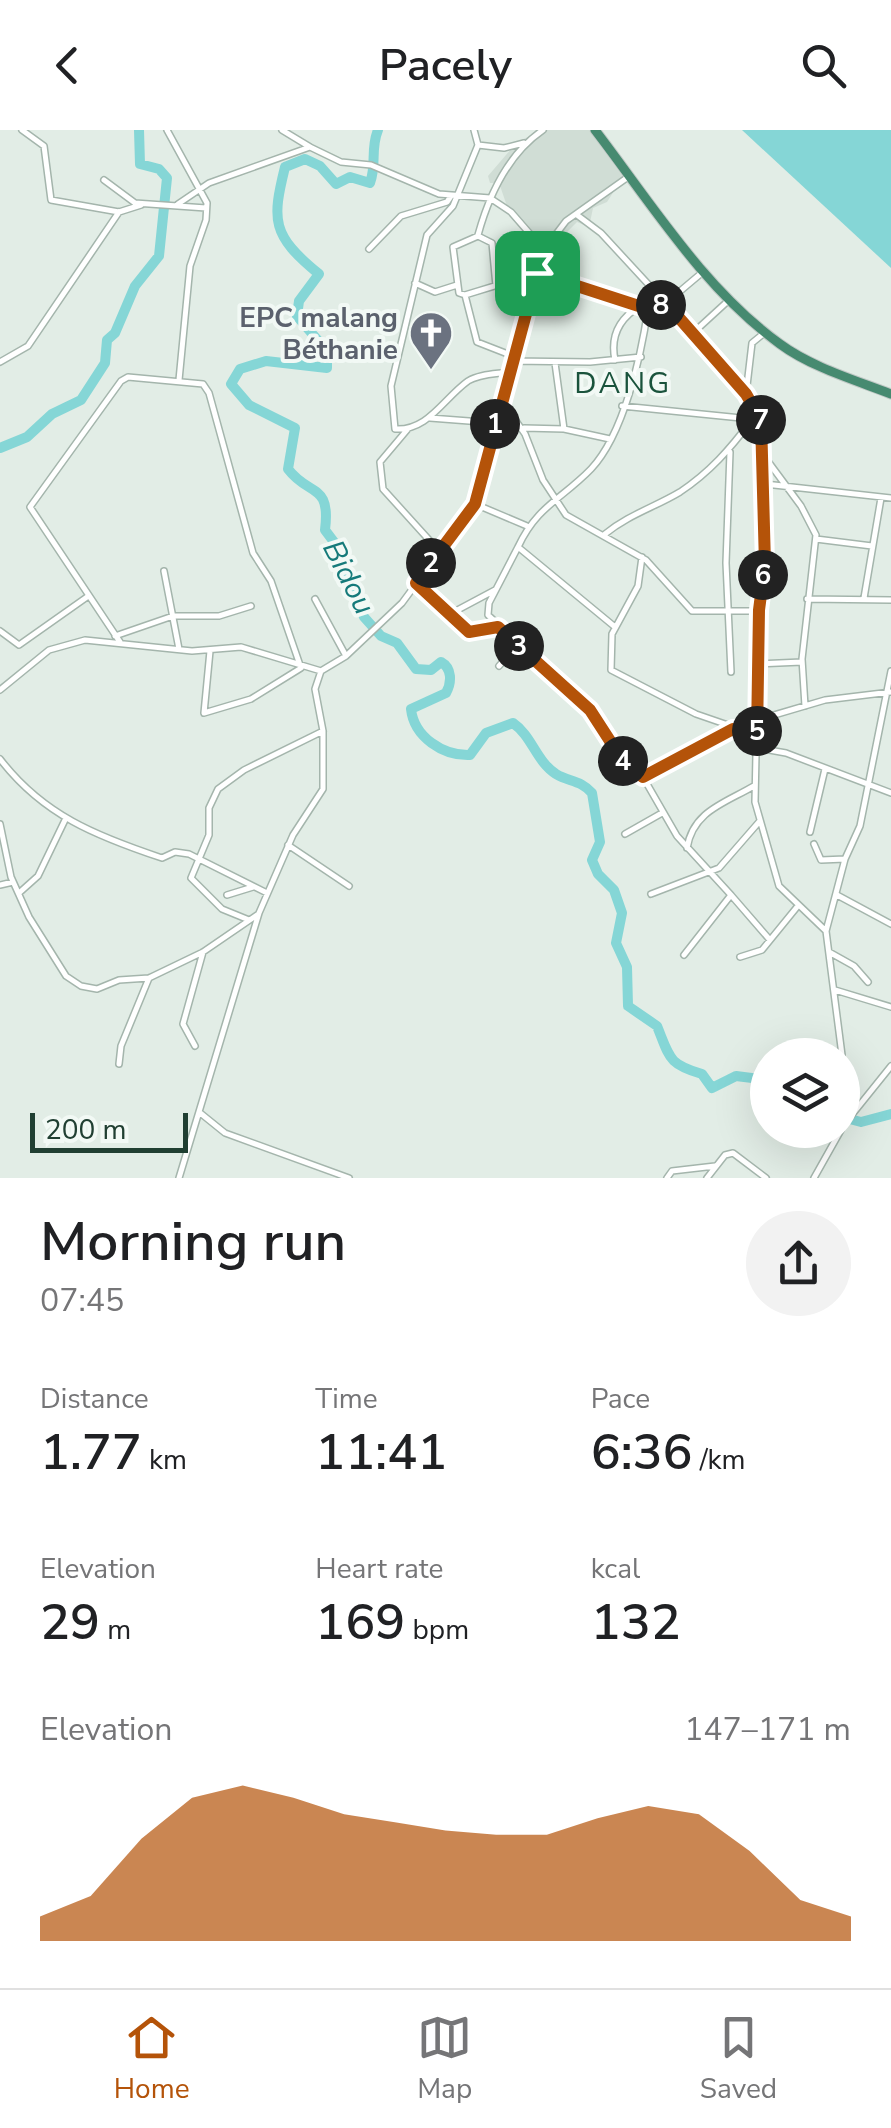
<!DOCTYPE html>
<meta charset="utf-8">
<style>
body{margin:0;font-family:"Nunito Sans",sans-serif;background:#f2f2f2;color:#202124;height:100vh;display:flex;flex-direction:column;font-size:38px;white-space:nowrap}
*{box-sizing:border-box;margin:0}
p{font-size:32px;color:#757577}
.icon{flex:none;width:55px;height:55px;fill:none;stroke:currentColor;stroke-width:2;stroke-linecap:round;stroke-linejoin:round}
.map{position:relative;height:1048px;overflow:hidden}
.panel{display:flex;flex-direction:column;background:#fff;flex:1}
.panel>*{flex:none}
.controls{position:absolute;left:750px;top:908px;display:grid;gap:20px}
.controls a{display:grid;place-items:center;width:110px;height:110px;border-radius:50%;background:#fff;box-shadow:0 10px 40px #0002;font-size:50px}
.scale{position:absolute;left:30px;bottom:25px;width:158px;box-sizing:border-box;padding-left:10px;border:5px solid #203f32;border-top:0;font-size:28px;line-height:35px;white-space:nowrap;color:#203f32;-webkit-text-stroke:8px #f2f9f5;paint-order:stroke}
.pin{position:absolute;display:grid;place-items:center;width:85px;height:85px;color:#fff;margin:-42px;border-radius:20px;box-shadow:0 5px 15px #0006}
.km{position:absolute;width:50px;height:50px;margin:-25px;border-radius:50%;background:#222;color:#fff;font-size:28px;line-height:50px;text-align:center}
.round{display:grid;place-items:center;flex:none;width:105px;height:105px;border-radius:52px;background:#f2f2f2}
.summary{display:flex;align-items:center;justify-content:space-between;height:170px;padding:0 40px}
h1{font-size:55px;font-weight:600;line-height:75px}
.stats{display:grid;grid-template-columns:repeat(3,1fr);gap:15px;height:170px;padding:10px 40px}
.stats div{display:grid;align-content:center}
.stats b{font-size:50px;font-weight:600}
.stats small{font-size:28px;font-weight:400}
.stats p{font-size:28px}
.chart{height:280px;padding:20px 40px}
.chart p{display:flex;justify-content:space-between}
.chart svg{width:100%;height:180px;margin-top:10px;fill:#b45309;opacity:.7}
header{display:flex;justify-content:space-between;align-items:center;height:130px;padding:0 40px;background:#fff;font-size:45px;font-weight:600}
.tab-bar{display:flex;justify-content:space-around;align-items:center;height:140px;border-top:2px solid #e0e0e0;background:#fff;font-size:28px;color:#757577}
.tab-bar a{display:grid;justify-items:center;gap:5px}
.tab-bar .active{color:#b45309}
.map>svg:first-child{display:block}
.built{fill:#d0ddd5}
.water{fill:#85d6d6}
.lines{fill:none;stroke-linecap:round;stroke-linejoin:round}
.river{stroke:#85d6d6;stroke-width:10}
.minor-casing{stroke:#a4b5ac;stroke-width:8}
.trunk-casing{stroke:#c1c9c6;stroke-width:11}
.minor{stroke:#fff;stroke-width:5}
.trunk{stroke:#468a70;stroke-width:9}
.route-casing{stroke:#fff;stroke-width:20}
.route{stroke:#b45309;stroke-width:12}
.labels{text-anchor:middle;stroke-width:8;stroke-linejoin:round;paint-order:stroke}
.worship-label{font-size:28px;font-weight:bold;fill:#5b616d;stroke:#f2f9f5;text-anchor:end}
.neighbourhood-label{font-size:30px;letter-spacing:2.5px;fill:#1a533c;stroke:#f2f9f5}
.water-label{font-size:30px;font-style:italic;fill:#157a7a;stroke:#f2f9f5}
</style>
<header><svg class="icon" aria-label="back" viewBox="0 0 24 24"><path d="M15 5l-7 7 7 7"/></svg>Pacely<svg class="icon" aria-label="search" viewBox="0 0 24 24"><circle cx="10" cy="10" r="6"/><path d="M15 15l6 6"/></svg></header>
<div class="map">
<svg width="891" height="1048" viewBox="0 0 891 1048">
<rect width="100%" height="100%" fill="#e2ede6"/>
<path class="built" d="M543,0H589L623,47L607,72L593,78L589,97L577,92L563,106L547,111L522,95L507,76L499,53H490L488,46L517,12Z"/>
<path class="water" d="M742,0H891V138Z"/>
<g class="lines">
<path class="river" d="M378,0C370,19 377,34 370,53L350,47L336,54L320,36L305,29L285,37C272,90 271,105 319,144L299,171L297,186L327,221V238L266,231L240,239L231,254L249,275L295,298L288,339C309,367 331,352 325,400L337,416L364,487L381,506L397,513L416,539L431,540L441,532C452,538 452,552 446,563L411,579C414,607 443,626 470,625L486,603L513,593C532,606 536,631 556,644C569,652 581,650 592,663L600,712L592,730L598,744L614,760L622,783L616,813L627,837L628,876L657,896C670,928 668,934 702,944L712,958L736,946L768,950
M0,318L27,307L52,284L81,270L105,233L107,210L115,203L135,156L159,126L167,48L159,39L140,34L139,0
M842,987L861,992L891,984"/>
<g class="minor-casing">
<path id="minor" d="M22,0L44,16L51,70L119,82L141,75
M167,0L207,73L206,90L190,136L179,250
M282,0L310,17
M474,0L478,15L453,76L427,105L391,256L395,299C428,301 443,269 468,251C479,244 496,244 508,242
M478,15L504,18L524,13
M104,50L135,73L206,78
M178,74L209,53L310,17L341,32L371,35L439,64L490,68L511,82L544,120
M577,85L601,103L708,219L746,264L761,290L765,434L759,481L755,672L779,756L826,801
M478,105C489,65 508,24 543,0
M369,119L401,86L447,72L451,66
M415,153L435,162L457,155
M496,156L492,113L478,106L453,117L459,163L465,165L477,212L513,226
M465,165L537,143L648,179L666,173L704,141
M693,203L729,170
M615,230C610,206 620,188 640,176
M512,231L590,232L641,227
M0,232L28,216L119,82
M555,233L564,299
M746,264L752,213L763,204
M502,271L525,304L543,350L566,385L646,430L692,481H759
M622,276L761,290
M430,288L495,293
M524,298L564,299L610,309
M407,300L380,332L383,359L440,422
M730,322L726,433L731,542
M764,326L801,376L816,405L802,529L805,576
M765,354L891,368
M475,374L527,396
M605,404C628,385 655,377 680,362C710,342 730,319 751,291
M816,409L872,416
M518,417L489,473L488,485L590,580L623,631L643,647L733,599
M642,427L638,456L612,504L611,540L696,584L757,605
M164,441L179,519
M416,453L469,503L498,497
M864,468L881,368
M315,469L346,526
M807,469L891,470
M450,484L495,460
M615,497L518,417C537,376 562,369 591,339C624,304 641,226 648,179
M0,501L19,515L87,467
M115,506L173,486H219L251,476
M120,512L30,377L121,251L128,247L203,254L209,263L253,423L271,451L301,538L251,569L204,583L210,521
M757,534L802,532
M499,536L518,514
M0,560L49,520L85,510L192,521L241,517L321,541
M757,590L825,570L891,562
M758,618L786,623L891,663
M0,629C43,685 96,706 162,728L175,722L189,724L267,763
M643,647L677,706L731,765L684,825
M0,694L11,747L29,787L66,846L81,856L97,859L119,850L149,848L203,822L257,785
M810,702L825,639
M625,704L662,683
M814,714L821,730L845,729
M288,715L349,756
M687,718C693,681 725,673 754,656
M0,755L13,752
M19,763L38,746L65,690
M651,764L719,738L759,692
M227,765L253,757
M731,765L770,810
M837,765L891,794
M249,790L222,779L191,748L209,705V678L218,659L244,640L323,601
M829,822L854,836L868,852
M740,827L762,820L797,777
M835,860L891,877
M195,916L183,894L203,822
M842,925L826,801L845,729L860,696L891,541
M842,928L856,972
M119,934L121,916L149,848
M199,982L225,1003L349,1048
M842,997L891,936
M179,1048L259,783L293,705L323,659V601L315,559L321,541L346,526L402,473L475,374L544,120L566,91L628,47
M667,1048L672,1041L715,1036
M707,1048L725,1025L733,1023L766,1048
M814,1048L841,1000"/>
</g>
<g class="trunk-casing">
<path id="trunk" d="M595,0C651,73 704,159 780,214C811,237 855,250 891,264"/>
</g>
<use href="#minor" class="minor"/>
<use href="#trunk" class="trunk"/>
</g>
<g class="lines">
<g class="route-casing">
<path id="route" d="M537,143L648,179L666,173L746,264L761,290L765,434L759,480L757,605L733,599L643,647L623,631L590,580L498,497L469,502L416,453L475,374Z"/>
</g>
<use href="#route" class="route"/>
</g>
<defs>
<g id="church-pin" transform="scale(2.25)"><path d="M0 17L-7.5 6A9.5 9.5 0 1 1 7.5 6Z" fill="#6b7280" stroke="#f2f9f5"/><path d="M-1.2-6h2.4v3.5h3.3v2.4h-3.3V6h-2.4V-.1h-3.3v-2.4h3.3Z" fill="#fff"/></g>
</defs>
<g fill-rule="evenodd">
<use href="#church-pin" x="431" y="203"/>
</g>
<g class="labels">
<g class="worship-label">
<text x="398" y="197">EPC malang<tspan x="398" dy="32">Béthanie</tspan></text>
</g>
<g class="neighbourhood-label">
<text x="623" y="263">DANG</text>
</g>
<g class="water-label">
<text transform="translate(349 447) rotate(63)" y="10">Bidou</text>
</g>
</g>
</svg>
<div class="controls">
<a><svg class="icon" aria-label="layers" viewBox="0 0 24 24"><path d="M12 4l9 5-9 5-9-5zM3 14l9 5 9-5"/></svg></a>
</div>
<div class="scale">200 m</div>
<div class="pin" style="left:537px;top:143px;background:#1e9e55"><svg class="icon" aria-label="arrive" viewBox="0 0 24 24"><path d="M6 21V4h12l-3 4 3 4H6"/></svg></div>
<b class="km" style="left:495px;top:294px">1</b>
<b class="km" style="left:431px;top:433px">2</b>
<b class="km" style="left:519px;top:516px">3</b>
<b class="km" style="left:623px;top:631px">4</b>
<b class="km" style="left:757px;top:601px">5</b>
<b class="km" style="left:763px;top:445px">6</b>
<b class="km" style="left:761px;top:290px">7</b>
<b class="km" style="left:661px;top:175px">8</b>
</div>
<section class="panel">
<div class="summary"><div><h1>Morning run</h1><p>07:45</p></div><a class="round"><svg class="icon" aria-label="share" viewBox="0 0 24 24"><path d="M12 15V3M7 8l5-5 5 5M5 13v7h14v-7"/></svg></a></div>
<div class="stats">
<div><p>Distance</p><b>1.77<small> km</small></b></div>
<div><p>Time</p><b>11:41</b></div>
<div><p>Pace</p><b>6:36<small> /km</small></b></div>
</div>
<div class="stats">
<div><p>Elevation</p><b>29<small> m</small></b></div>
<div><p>Heart rate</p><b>169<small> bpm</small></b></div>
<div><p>kcal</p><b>132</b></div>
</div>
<div class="chart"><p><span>Elevation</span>147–171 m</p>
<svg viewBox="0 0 160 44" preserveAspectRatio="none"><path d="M0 44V38L10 33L20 19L30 9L40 6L50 9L60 13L70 15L80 17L90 18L100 18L110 14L120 11L130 13L140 22L150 34L160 38V44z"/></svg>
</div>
</section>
<nav class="tab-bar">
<a class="active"><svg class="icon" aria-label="home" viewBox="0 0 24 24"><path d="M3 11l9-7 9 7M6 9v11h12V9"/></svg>Home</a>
<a><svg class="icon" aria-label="map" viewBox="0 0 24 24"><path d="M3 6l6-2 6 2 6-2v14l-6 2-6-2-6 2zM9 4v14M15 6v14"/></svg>Map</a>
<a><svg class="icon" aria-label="saved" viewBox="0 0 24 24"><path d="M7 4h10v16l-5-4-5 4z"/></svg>Saved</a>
</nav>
